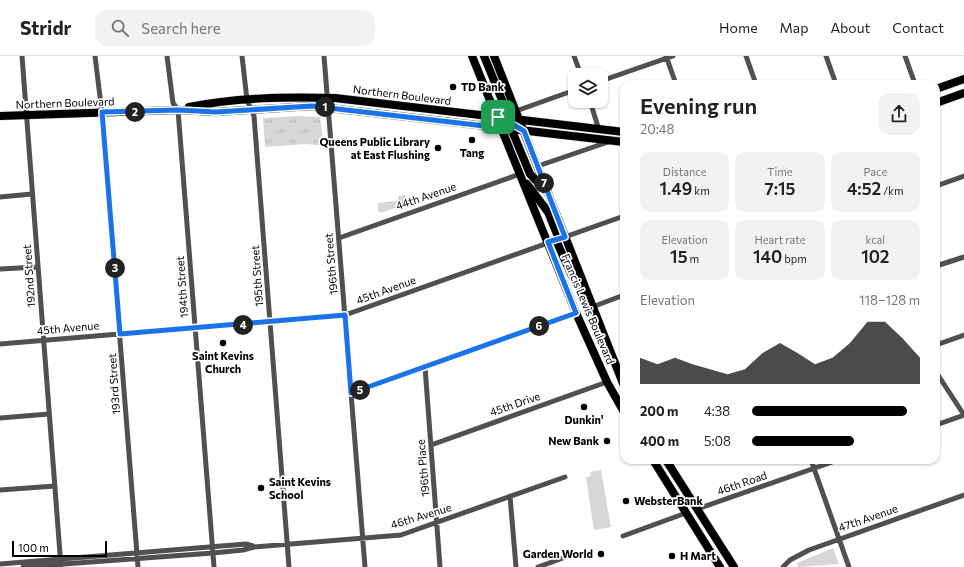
<!DOCTYPE html>
<meta charset="utf-8">
<style>
body{margin:0;font-family:Commissioner,sans-serif;background:#f2f2f2;color:#222;height:100vh;display:flex;flex-direction:column;font-size:15px;white-space:nowrap}
*{box-sizing:border-box;margin:0}
p{font-size:13px;color:#767676}
.icon{flex:none;width:22px;height:22px;fill:none;stroke:currentColor;stroke-width:2;stroke-linecap:round;stroke-linejoin:round}
.map{position:relative;flex:1;overflow:hidden}
.side{position:absolute;left:620px;top:24px;width:320px;height:384px;display:flex;flex-direction:column;background:#fff;border-radius:12px;box-shadow:0 1px 3px #0004}
.side>*{flex:none}
.buttons{position:absolute;left:568px;top:12px;display:grid;gap:8px}
.buttons a{display:grid;place-items:center;width:40px;height:40px;border-radius:8px;background:#fff;box-shadow:0 1px 3px #0004;font-size:20px}
.scale{position:absolute;left:12px;bottom:10px;width:95px;box-sizing:border-box;padding-left:4px;border:2px solid #000;border-top:0;font-size:11px;line-height:14px;white-space:nowrap;color:#000;-webkit-text-stroke:3px #fff;paint-order:stroke}
.pin{position:absolute;display:grid;place-items:center;width:34px;height:34px;color:#fff;margin:-17px;border-radius:8px;box-shadow:0 2px 6px #0006}
.km{position:absolute;width:20px;height:20px;margin:-10px;border-radius:50%;background:#222;color:#fff;font-size:11px;line-height:20px;text-align:center}
.round{display:grid;place-items:center;flex:none;width:42px;height:42px;border-radius:12px;background:#f2f2f2}
.head{display:flex;align-items:center;justify-content:space-between;height:68px;padding:0 20px}
h1{font-size:22px;font-weight:600;line-height:30px}
.figures{display:grid;grid-template-columns:repeat(3,1fr);gap:6px;height:68px;padding:4px 20px}
.figures div{display:grid;align-content:center;border-radius:10px;background:#f2f2f2;text-align:center}
.figures b{font-size:17px;font-weight:600}
.figures small{font-size:11px;font-weight:400}
.figures p{font-size:11px}
.chart{height:112px;padding:8px 20px}
.chart p{display:flex;justify-content:space-between}
.chart svg{width:100%;height:72px;margin-top:4px;fill:#000;opacity:.7}
ul{padding:0 20px;list-style:none;font-size:13px}
li{display:grid;grid-template-columns:64px 48px 1fr;align-items:center;height:30px}
li i{height:10px;border-radius:5px;background:#000}
header{display:flex;align-items:center;gap:24px;box-sizing:border-box;height:56px;padding:0 20px;background:#fff;border-bottom:1px solid #e0e0e0}
header strong{font-size:19px}
nav{display:flex;gap:22px;margin-inline-start:auto;font-size:14px}
.search{width:280px;height:36px;background:#f2f2f2;display:flex;align-items:center;gap:10px;box-sizing:border-box;padding:0 14px;border-radius:12px;color:#767676;font-size:15px}
.map>svg:first-child{display:block}
.grass{fill:url(#grass-tufts)}
.garden{fill:#d7d7d7}
.lines{fill:none;stroke-linecap:round;stroke-linejoin:round}
.primary-casing{stroke:#dbdbdb;stroke-width:9}
.minor{stroke:#505050;stroke-width:5}
.primary{stroke:#000;stroke-width:8}
.route-casing{stroke:#fff;stroke-width:8}
.route{stroke:#1a73e8;stroke-width:5}
.poi-dot{fill:#000;stroke:#fff;stroke-width:1.5}
.labels{text-anchor:middle;stroke-width:3.5;stroke-linejoin:round;paint-order:stroke}
.poi-label{font-size:11px;font-weight:bold;fill:#000;stroke:#fff;text-anchor:start}
.street-label{font-size:11px;fill:#000;stroke:#fff}
</style>
<header>
<strong>Stridr</strong>
<div class="search"><svg class="icon" aria-label="search" viewBox="0 0 24 24"><circle cx="10" cy="10" r="6"/><path d="M15 15l6 6"/></svg>Search here</div>
<nav><a>Home</a><a>Map</a><a>About</a><a>Contact</a></nav>
</header>
<div class="map">
<svg width="964" height="511" viewBox="0 0 964 511">
<defs>
<pattern id="grass-tufts" width="24" height="20" patternUnits="userSpaceOnUse"><rect width="24" height="20" fill="#d7d7d7"/><path d="M3 7l-1-3M5 7V3M7 7l1-3M15 17l-1-3M17 17v-4M19 17l1-3" fill="none" stroke="#b7b7b7"/></pattern>
</defs>
<rect width="100%" height="100%" fill="#fff"/>
<path class="grass" d="M299,60L320,61L324,90L307,88L265,91L263,62Z
M405,139L408,147L381,157L380,155L378,156V147L398,145V140Z"/>
<path class="garden" d="M601,414L611,471L594,474L586,421L591,420L590,416Z
M833,492L839,508L798,511L797,507Z"/>
<g class="lines">
<g class="primary-casing">
<path id="primary" d="M472,0L576,257L607,326L624,356
M484,0L511,66
M494,0L624,330
M936,33L964,23
M936,47L964,37
M189,51C237,41 286,41 335,42L624,76
M0,60L178,54L216,56L312,50L624,86
M510,70L530,118L544,133
M527,128L548,156L559,183
M556,184L571,218L583,237
M653,404L720,511
M666,404L734,511"/>
</g>
<path class="minor" d="M22,0L61,511
M95,0L102,57L138,511
M167,0L173,47L178,54L214,511
M242,0L247,44L254,60L289,511
M324,0L365,511
M574,0L581,19
M666,0L676,28
M746,0L756,28
M826,0L836,28
M905,0L915,28
M601,25L673,0
M590,45L599,74
M516,55L575,34
M538,110L611,85
M936,130L964,120
M0,141L32,138
M339,182L520,118
M936,210L964,201
M0,213L38,211
M592,251L624,239
M0,288L345,259L624,160
M936,289L964,279
M425,311L440,511
M936,316L964,359
M351,337L576,257
M0,362L49,358
M936,369L964,359
M431,389L607,326
M811,404L849,511
M0,434L55,430
M510,440L516,511
M697,453L838,404
M623,480L686,457
M0,508L246,488L253,490
M23,511L213,497L243,494L254,491L401,479L565,421
M538,511L574,498
M783,511L790,504L809,494L964,439"/>
<use href="#primary" class="primary"/>
</g>
<g class="lines">
<g class="route-casing">
<path id="route" d="M312,50L502,72L498,61L510,63L512,68L524,75L565,181L548,186L576,257L351,337L345,259L120,278L102,56L178,54L216,56Z"/>
</g>
<use href="#route" class="route"/>
</g>
<g class="poi-dot">
<circle cx="453" cy="31" r="4"/>
<circle cx="472" cy="84" r="4"/>
<circle cx="438" cy="92" r="4"/>
<circle cx="223" cy="287" r="4"/>
<circle cx="584" cy="351" r="4"/>
<circle cx="607" cy="385" r="4"/>
<circle cx="261" cy="432" r="4"/>
<circle cx="626" cy="445" r="4"/>
<circle cx="601" cy="498" r="4"/>
<circle cx="672" cy="500" r="4"/>
</g>
<g class="labels">
<g class="poi-label">
<text x="461" y="35">TD Bank</text>
<text x="430" y="90" text-anchor="end">Queens Public Library<tspan x="430" dy="13">at East Flushing</tspan></text>
<text x="472" y="101" text-anchor="middle">Tang</text>
<text x="223" y="304" text-anchor="middle">Saint Kevins<tspan x="223" dy="13">Church</tspan></text>
<text x="584" y="368" text-anchor="middle">Dunkin'</text>
<text x="599" y="389" text-anchor="end">New Bank</text>
<text x="269" y="430">Saint Kevins<tspan x="269" dy="13">School</tspan></text>
<text x="634" y="449">WebsterBank</text>
<text x="593" y="502" text-anchor="end">Garden World</text>
<text x="680" y="504">H Mart</text>
</g>
<g class="street-label">
<text transform="translate(402 39) rotate(7)" y="4">Northern Boulevard</text>
<text transform="translate(65 47) rotate(-2)" y="4">Northern Boulevard</text>
<text transform="translate(426 140) rotate(-19)" y="4">44th Avenue</text>
<text transform="translate(331 208) rotate(-95)" y="4">196th Street</text>
<text transform="translate(29 220) rotate(-94)" y="4">192nd Street</text>
<text transform="translate(257 220) rotate(-94)" y="4">195th Street</text>
<text transform="translate(182 231) rotate(-94)" y="4">194th Street</text>
<text transform="translate(386 234) rotate(-20)" y="4">45th Avenue</text>
<text transform="translate(588 253) rotate(67)" y="4">Francis Lewis Boulevard</text>
<text transform="translate(68 272) rotate(-5)" y="4">45th Avenue</text>
<text transform="translate(114 328) rotate(-94)" y="4">193rd Street</text>
<text transform="translate(515 348) rotate(-19)" y="4">45th Drive</text>
<text transform="translate(423 412) rotate(-95)" y="4">196th Place</text>
<text transform="translate(742 427) rotate(-19)" y="4">46th Road</text>
<text transform="translate(421 460) rotate(-17)" y="4">46th Avenue</text>
<text transform="translate(868 462) rotate(-19)" y="4">47th Avenue</text>
</g>
</g>
</svg>
<div class="buttons">
<a><svg class="icon" aria-label="layers" viewBox="0 0 24 24"><path d="M12 4l9 5-9 5-9-5zM3 14l9 5 9-5"/></svg></a>
</div>
<div class="scale">100 m</div>
<div class="pin" style="left:498px;top:61px;background:#1e9e55"><svg class="icon" aria-label="arrive" viewBox="0 0 24 24"><path d="M6 21V4h12l-3 4 3 4H6"/></svg></div>
<b class="km" style="left:325px;top:51px">1</b>
<b class="km" style="left:135px;top:56px">2</b>
<b class="km" style="left:115px;top:212px">3</b>
<b class="km" style="left:243px;top:269px">4</b>
<b class="km" style="left:360px;top:334px">5</b>
<b class="km" style="left:539px;top:270px">6</b>
<b class="km" style="left:544px;top:127px">7</b>
<section class="side">
<div class="head"><div><h1>Evening run</h1><p>20:48</p></div><a class="round"><svg class="icon" aria-label="share" viewBox="0 0 24 24"><path d="M12 15V3M7 8l5-5 5 5M5 13v7h14v-7"/></svg></a></div>
<div class="figures">
<div><p>Distance</p><b>1.49<small> km</small></b></div>
<div><p>Time</p><b>7:15</b></div>
<div><p>Pace</p><b>4:52<small> /km</small></b></div>
</div>
<div class="figures">
<div><p>Elevation</p><b>15<small> m</small></b></div>
<div><p>Heart rate</p><b>140<small> bpm</small></b></div>
<div><p>kcal</p><b>102</b></div>
</div>
<div class="chart"><p><span>Elevation</span>118–128 m</p>
<svg viewBox="0 0 160 44" preserveAspectRatio="none"><path d="M0 44V28L10 32L20 28L30 32L40 35L50 38L60 35L70 25L80 19L90 25L100 32L110 28L120 19L130 6L140 6L150 16L160 28V44z"/></svg>
</div>
<ul>
<li><b>200 m</b>4:38<i style="width:92%"></i></li>
<li><b>400 m</b>5:08<i style="width:61%"></i></li>
</ul>
</section>
</div>
